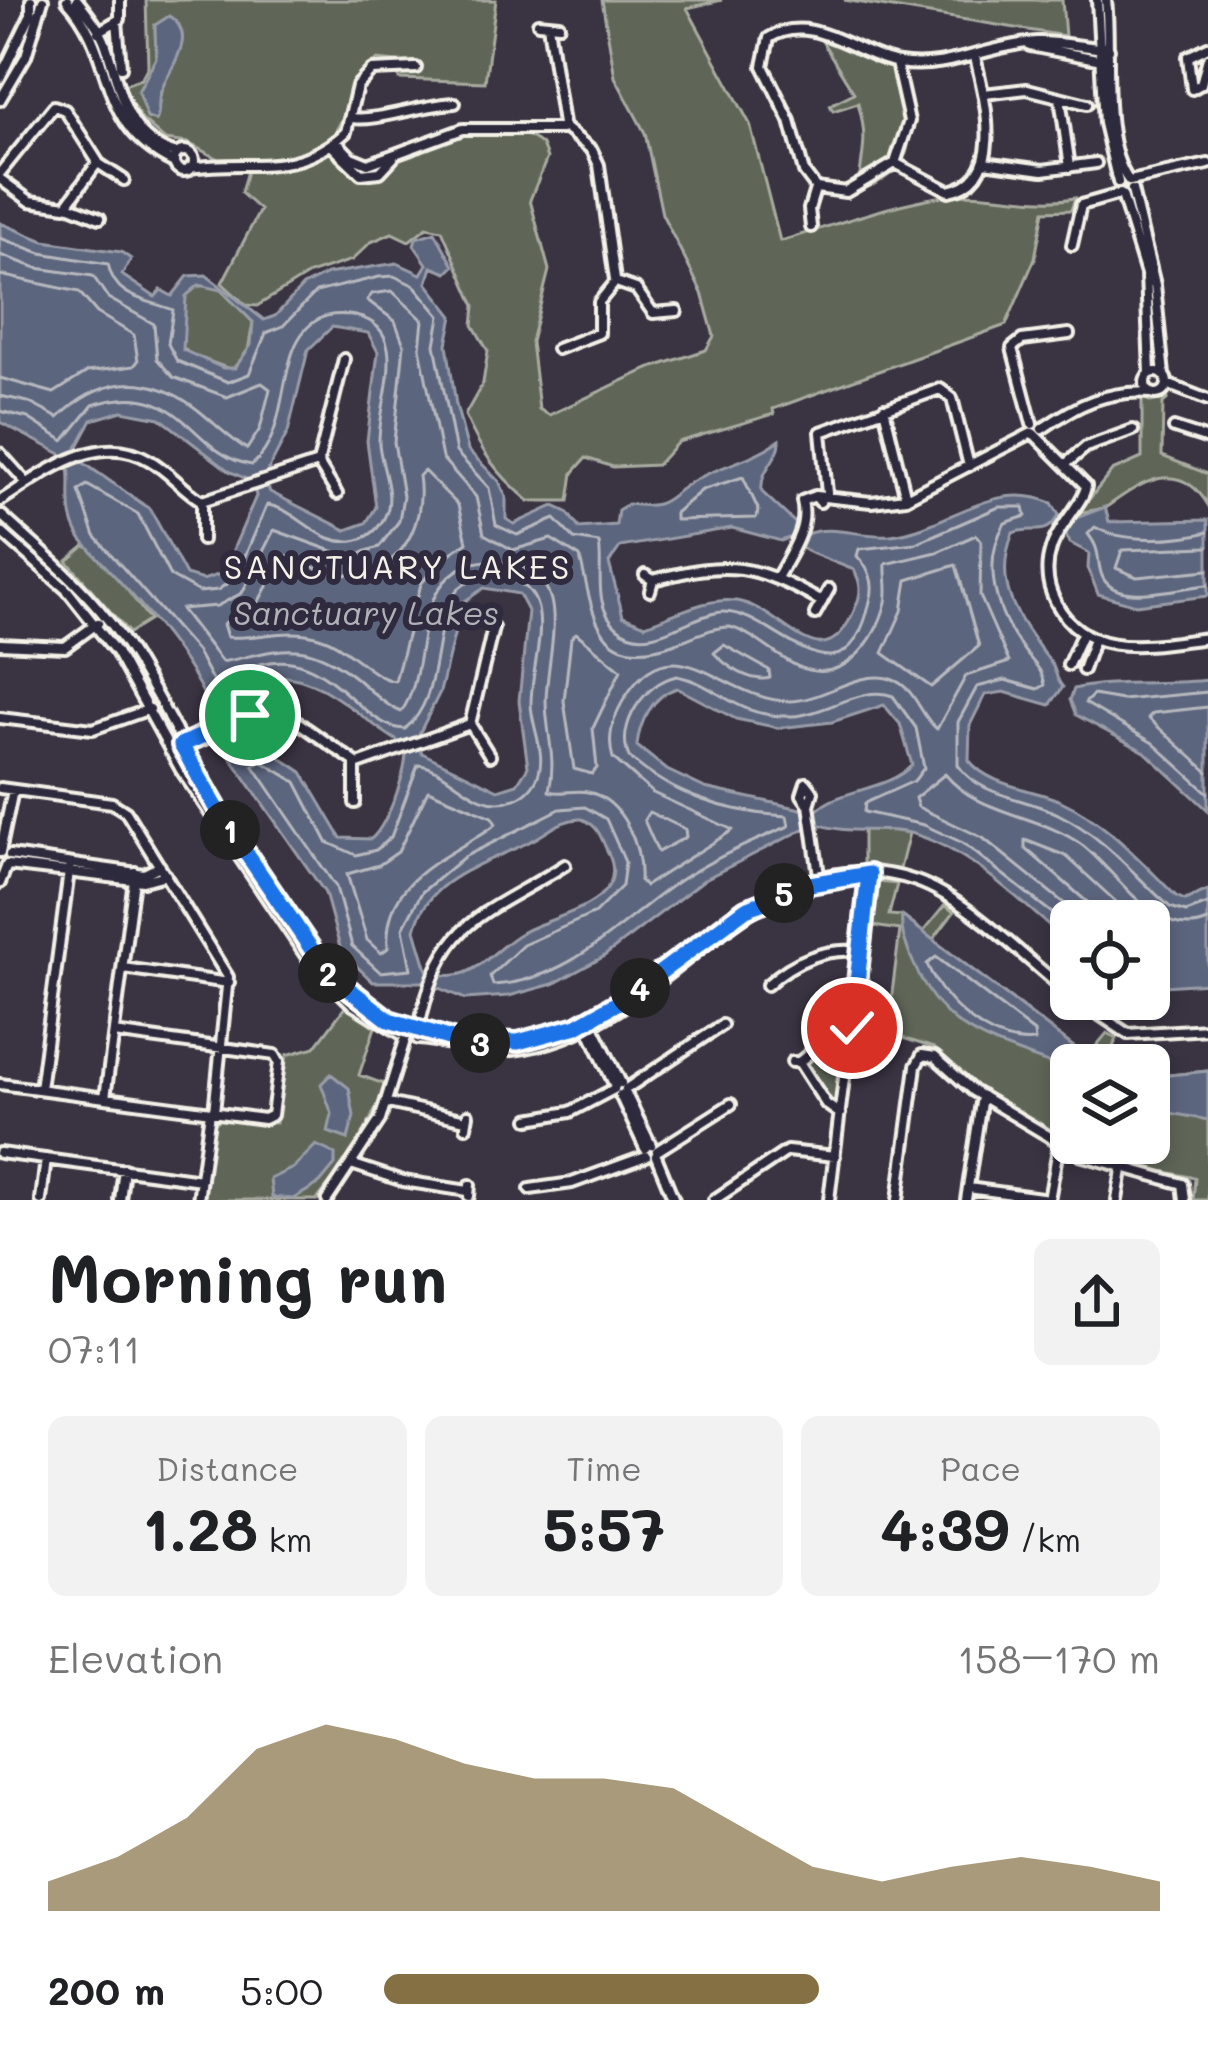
<!DOCTYPE html>
<meta charset="utf-8">
<style>
body{margin:0;font-family:Mali,sans-serif;background:#f2f2f2;color:#202124;height:100vh;display:flex;flex-direction:column;font-size:45px;white-space:nowrap}
*{box-sizing:border-box;margin:0}
p{font-size:39px;color:#757577}
.icon{flex:none;width:66px;height:66px;fill:none;stroke:currentColor;stroke-width:2;stroke-linecap:round;stroke-linejoin:round}
.map{position:relative;height:1200px;overflow:hidden}
.panel{display:flex;flex-direction:column;background:#fff;flex:1}
.panel>*{flex:none}
.controls{position:absolute;left:1050px;top:900px;display:grid;gap:24px}
.controls a{display:grid;place-items:center;width:120px;height:120px;border-radius:18px;background:#fff;box-shadow:0 6px 18px #0003;font-size:60px}
.pin{position:absolute;display:grid;place-items:center;width:102px;height:102px;color:#fff;margin:-51px;border:6px solid #fff;border-radius:50%;box-shadow:0 3px 12px #0007}
.km{position:absolute;width:60px;height:60px;margin:-30px;border-radius:50%;background:#222;color:#fff;font-size:33px;line-height:60px;text-align:center}
.round{display:grid;place-items:center;flex:none;width:126px;height:126px;border-radius:18px;background:#f2f2f2}
.summary{display:flex;align-items:center;justify-content:space-between;height:204px;padding:0 48px}
h1{font-size:66px;font-weight:800;line-height:90px}
.metrics{display:grid;grid-template-columns:repeat(3,1fr);gap:18px;height:204px;padding:12px 48px}
.metrics div{display:grid;align-content:center;border-radius:18px;background:#f2f2f2;text-align:center}
.metrics b{font-size:60px;font-weight:800}
.metrics small{font-size:33px;font-weight:400}
.metrics p{font-size:33px}
.chart{height:336px;padding:24px 48px}
.chart p{display:flex;justify-content:space-between}
.chart svg{width:100%;height:216px;margin-top:12px;fill:#847042;opacity:.7}
ul{padding:0 48px;list-style:none;font-size:39px}
li{display:grid;grid-template-columns:192px 144px 1fr;align-items:center;height:90px}
li i{height:30px;border-radius:15px;background:#847042}
.map>svg:first-child{display:block}
.green{fill:#5e6659;stroke:#a9aca0;stroke-width:3;fill-rule:evenodd}
.water{fill:#5c657e;stroke:#999da8;stroke-width:3;fill-rule:evenodd}
.lines{fill:none;stroke-linecap:round;stroke-linejoin:round}
.shore{stroke:#b7b9be;stroke-width:3}
.minor-casing{stroke:#f4f1e8;stroke-width:16}
.minor{stroke:#2f2a3d;stroke-width:8}
.route-casing{stroke:#fff;stroke-width:24}
.route{stroke:#1a73e8;stroke-width:15}
.labels{text-anchor:middle;stroke-width:12;stroke-linejoin:round;paint-order:stroke}
.neighbourhood-label{font-size:33px;letter-spacing:3px;fill:#f4f1e8;stroke:#2f2a3d}
.water-label{font-size:33px;font-style:italic;fill:#b0b2b8;stroke:#2f2a3d}
</style>
<div class="map">
<svg width="1208" height="1200" viewBox="0 0 1208 1200">
<rect width="100%" height="100%" fill="#3a3342"/>
<filter id="ink" filterUnits="userSpaceOnUse"><feTurbulence type="fractalNoise" baseFrequency=".00833" numOctaves="2"/><feDisplacementMap in="SourceGraphic" scale="24" xChannelSelector="R" yChannelSelector="G"/><feConvolveMatrix kernelMatrix="1 2 1 2 8 2 1 2 1" color-interpolation-filters="sRGB"/></filter>
<g filter="url(#ink)">
<path class="green" d="M146,0H496L485,82L399,79L398,62L377,60C348,81 351,115 328,142L353,173L370,176C385,172 390,162 402,155C439,134 506,114 542,145L547,158L530,200L549,270L531,342L539,409L549,415L648,369L706,350L714,336L702,293L662,214L645,133L615,77L602,0H722L687,8L750,124L780,241C833,226 889,204 944,196C989,189 1031,206 1075,198L1071,210L1044,211L1035,258L1006,325L773,409L774,414L678,442L657,465L613,467L586,458L573,473L569,501H529C497,474 481,452 465,415L483,383L488,351L473,325L475,306L442,230L427,227L409,241L392,233L371,242L352,260L309,274L257,306L246,305L222,283L260,210L241,193L249,163L220,160L188,143L165,140L142,120L121,86L141,79L148,66ZM155,25H179L181,40L161,91L156,121L147,117L138,92L156,58Z
M844,0H1062L1065,36Z
M817,33L901,64C901,120 936,162 859,191C860,153 870,145 858,103L833,111L830,105L854,93Z
M207,285L221,290L253,322L248,351L232,370L189,354L180,344L186,296L194,287Z
M1142,397L1151,402L1169,398L1163,403L1162,456L1208,474V505C1178,455 1138,485 1108,506C1101,510 1086,511 1078,513L1112,471L1142,458Z
M86,545L111,568L150,620L129,633L67,561Z
M863,826L909,833L900,869L863,867Z
M878,882L897,884L889,915L902,916L923,932L945,905L954,912L933,940L1087,1057L1107,1033L1117,1038L1105,1065H1071V1143H1149V1077L1208,1071V1200H1193L1195,1178L1117,1162L1073,1146L975,1085L934,1048L887,1033L900,930L873,926Z
M345,1007L375,1027L359,1075L387,1085L357,1148L317,1200H204L214,1124L220,1119L276,1123L287,1055L315,1047Z
M843,1032L837,1102L831,1103L800,1067L802,1057Z"/>
<path class="water" d="M169,16C201,36 167,70 160,94C157,105 161,112 156,121L147,118L138,92L156,58L155,25Z
M0,223L44,241L121,252L131,259L122,275L155,297L161,290L172,296L188,276L206,275L264,320L275,316L303,286L327,274L397,263L421,274L427,264L414,245L416,238L435,232L454,266L447,273L432,267L427,283L453,316L447,344L456,405L468,450L499,481L506,497V519L514,524L554,506L567,512L579,528L616,525L618,510L628,504C669,510 664,497 695,480C722,465 750,461 780,440C781,458 759,468 762,492L807,534C830,524 864,538 891,535C950,528 991,478 1052,503L1059,515C1046,539 1033,525 1013,533C991,587 1021,622 1051,663C1057,671 1055,679 1063,687L1050,705L1004,692L985,695L970,725L969,760C988,786 1034,789 1061,801C1107,822 1141,862 1176,896L1185,900L1208,890V983L1149,987V921H1071V944C1024,906 976,854 917,835C885,825 845,836 816,823L705,879L603,957L553,984L509,996L465,999L425,982H373L341,951L325,893L224,748C204,667 142,606 86,545C59,516 76,481 67,457L0,422ZM199,285L221,290L253,322L251,345L235,368H223L183,350L186,296ZM332,327L368,333L378,352L367,441L376,507L366,523L346,530L270,492L264,478L288,432L308,350ZM122,411L160,418L229,471L253,482L256,496L223,573L203,580L186,575L150,509L81,461L77,448L92,420ZM732,528L781,541L789,538L806,551L854,570C861,583 862,592 856,606C823,689 785,608 736,601C705,597 673,616 645,625L623,616L609,563L620,547ZM484,588L519,594L528,611L519,701L528,767L517,784L498,790L422,753L416,740L440,692L462,603ZM273,676C327,675 362,723 405,745C411,763 388,825 371,839L341,838L302,772L233,726L229,712L240,689ZM677,688L736,719L779,728L832,722L884,705L900,724L912,765C886,792 838,788 815,812L705,788L667,770L637,746C639,722 653,695 677,688ZM582,819C600,826 601,839 609,855C631,904 551,916 523,932C488,951 472,990 427,970L415,930C427,876 489,863 531,841C549,832 562,818 582,819Z
M1105,507L1109,522L1208,520V596L1136,605L1098,594L1088,568L1089,553L1070,543L1063,530L1068,521Z
M1208,680V810L1145,752L1076,715L1070,700L1074,689C1110,680 1165,685 1208,680Z
M902,916L923,932L1097,1065H1071V1072C1000,1042 946,1041 913,962C907,946 900,933 902,916Z
M1208,1071V1120L1149,1109V1077Z
M331,1074L349,1088L354,1116L348,1139L328,1132L332,1114L321,1084Z
M316,1145L335,1154V1165L320,1183L293,1199L272,1197L270,1179L293,1168Z"/>
<g class="lines">
<path class="shore" d="M0,238L41,253L108,264C115,299 145,299 173,310L168,344L177,361L228,382L249,374L266,333L283,326L316,292L379,277L394,276L415,286L440,316L435,345L456,452L489,488L496,525L517,535L555,519L574,539L599,543C604,569 591,606 618,628C649,654 690,614 722,612C774,609 845,722 871,597C875,580 868,568 857,556L859,549L916,543L999,507H1024L1026,516L1005,523C980,565 997,616 1025,652C1034,664 1043,670 1045,685L1038,689L1005,680L977,687L958,722V765C979,797 1028,798 1060,815C1104,837 1134,875 1170,907L1186,912L1208,904
M0,255L37,268L93,276L108,298L154,324L157,359L173,377L227,397L262,383L270,389L260,429L247,449C228,438 212,420 194,407C145,370 98,379 58,418L28,402L0,396
M0,275L79,292L97,313L134,335L138,361L134,366L87,372L54,393L0,378
M392,291L423,320L420,348L442,458L476,497L484,534L513,550L551,539L580,557C594,614 595,672 676,643C694,637 711,627 730,627C755,634 774,655 797,666C843,687 876,642 886,602C889,589 885,576 886,564L937,552L976,535L981,541L980,596L1009,662L966,676L937,729C918,714 916,684 887,678C856,671 822,701 789,701C723,701 675,619 626,696C614,715 606,736 613,758L653,793L733,830L645,886L640,881C642,848 624,800 588,792C574,789 561,795 549,791C557,757 546,733 546,700C547,647 578,574 504,562C485,559 466,562 451,575C412,609 429,673 401,712C385,705 370,690 356,678C302,635 278,651 222,662L181,609L217,606L242,593L274,530L349,557L379,547L399,521L403,496L394,442L404,345L395,321L367,300L372,294Z
M0,411L28,418L64,441L93,405C183,375 192,457 252,465C295,430 272,343 319,319C330,313 343,314 355,316C415,328 377,403 379,444C381,465 392,487 388,508C384,523 373,536 358,540C320,550 298,508 267,505L236,577L218,590L199,592L170,576L138,514L87,485L79,491L95,536L197,652L219,693C229,687 234,674 246,669C325,634 355,727 405,729C445,696 428,630 458,589C471,578 483,574 501,577C564,587 531,658 531,703C531,727 547,752 538,776C533,788 523,797 511,800C473,812 450,767 418,765L391,837L376,850L356,855L327,842L296,782L261,761L253,765L336,887L352,946L380,972L411,969L403,928L422,892L464,857L560,809L585,807L606,819L625,862L622,886L595,913L523,945L490,976L493,985C571,981 619,922 679,881C714,858 751,842 789,826L787,816C730,813 672,796 629,757C615,726 645,682 677,676C719,684 734,718 792,716C825,715 863,684 893,696L916,728L924,768L914,781L865,803L864,812L924,825L963,843L1071,928
M424,471L458,505L467,542L438,562L421,584L395,681C371,678 348,646 322,638C288,626 258,640 227,637L223,624L259,601L284,555C302,560 318,572 337,574C396,582 427,528 419,476Z
M743,477L759,511L756,518L675,520V513L702,490Z
M1208,532C1178,540 1121,543 1095,527L1088,534C1103,553 1095,561 1103,578C1118,607 1183,586 1208,585
M1208,547L1122,550L1116,568L1137,577L1208,570
M956,565L979,646L931,687L883,653L902,611L907,580Z
M576,633L621,670L593,728L597,768L592,774L574,769L564,701L571,638Z
M724,645L769,670L770,678C751,683 727,667 714,653Z
M1208,692L1122,700L1093,695L1085,703L1153,743L1208,793
M1208,707L1153,713L1148,718L1208,772
M428,790L492,817L496,824C449,859 383,875 388,948L381,953L367,940L347,874L379,865L398,852Z
M649,812L685,829L686,837L658,852L644,820Z
M1086,921L983,838L918,807L915,798L945,774C978,815 1040,814 1082,845C1118,872 1157,943 1208,921
M1109,921L1025,848V840L1066,856L1137,921
M936,957L1034,1032L1035,1041C990,1046 944,1004 927,964Z"/>
<g class="minor-casing">
<path id="minor" d="M67,0C119,57 92,123 174,163
M77,0C87,13 98,25 104,40C121,84 121,138 177,154
M1097,0L1104,123L1118,182
M1106,0C1112,50 1099,140 1129,181
M117,21L121,67
M538,23L559,25
M548,25L563,124
M98,32L120,19V0
M1030,46L1102,60
M1208,47L1188,57L1192,89L1201,84L1208,58
M896,63L909,121L895,163L846,192L816,188L804,172L790,121L763,66L769,38C812,11 857,56 899,63C947,71 989,45 1036,42C1060,41 1085,48 1109,49
M0,78L31,14V0
M984,94L1027,89L1087,104
M1060,98L1070,167
M0,100L26,56L43,0
M353,118C375,122 425,104 455,103
M566,129L592,150L599,165L615,280
M336,141L351,157L368,164L463,129H561
M331,145L361,174L380,172L393,158
M174 161a10 10 0 1 1 20 0a10 10 0 1 1-20 0Z
M984,162L1043,170L1096,163
M98,163L124,180
M895,163L949,191C1008,180 984,96 975,57
M190,168C250,158 294,180 346,132L357,86L372,70L416,68
M0,173L54,106L65,110L98,162L66,206L30,201L0,179
M1130,181L1208,164
M1132,190L1155,285L1164,375
M1122,195L1146,274L1150,373
M68,205L100,218
M811,227L809,209L815,189
M1072,245L1081,205L1120,194
M619,283L636,289L653,313L677,311
M557,349L599,333V302L613,285
M1145 383a11 11 0 1 1 22 0a11 11 0 1 1-22 0Z
M1167,384L1208,400
M884,408L906,498
M1032,424L1012,348L1022,340L1069,334
M1174,428L1208,439
M1042,429C1076,405 1109,389 1152,393
M1034,434L1086,486C1085,501 1057,527 1051,549C1045,567 1047,586 1056,603C1088,662 1154,644 1208,638
M0,453L26,482
M318,463L337,494
M1066,464L1086,447L1133,430
M827,493L821,432L940,389L952,398L969,466
M815,496L871,502L906,498L1032,433
M0,501C42,475 98,429 149,460C169,471 183,490 202,501L318,463L344,359
M1,515C46,555 89,591 123,640C184,728 300,1004 407,1026
M0,531L67,590L116,652L181,770L312,965L353,1005L405,1036
M202,540V501
M645,575L653,580L650,591
M777,578C791,552 809,528 802,501L815,496L820,502
M653,580C729,560 753,563 822,602
M815,614L829,589
M0,644L65,647L98,623
M1068,665L1082,634
M1083,670L1094,639
M0,718L93,729L150,709
M470,724L490,756
M170,751L231,721L268,714L299,723L358,764L470,724L493,628
M806,783L813,792L809,805L820,882
M806,783L802,795L809,805
M0,788L112,803L126,812L228,977L214,1112
M355,803V764
M0,852L13,790
M10,855L144,874L160,866
M8,865L143,881L166,875
M0,883L7,865
M123,968L229,983
M767,985C793,961 827,946 863,952
M1076,999L1128,1034L1208,1029
M593,1026L621,1083
M419,1027C442,916 482,918 565,865
M588,1028L615,1086
M421,1030C609,1119 731,816 916,881C968,899 1027,961 1071,995
M418,1039C446,1040 471,1053 500,1051C608,1045 671,962 756,909
M792,1062H799L852,1020
M799,1062L826,1104L840,1114
M0,1084L264,1119L272,1115L279,1062L275,1055L114,1033
M40,1089L70,864
M626,1089L722,1025
M625,1092L651,1145
M620,1095L645,1148
M105,1098L135,872
M388,1103L466,1120
M529,1119L570,1112L614,1089
M466,1127L468,1115
M657,1151L731,1104
M0,1153L201,1180
M656,1156L674,1200
M354,1165L403,1181L468,1191
M968,1188L1049,1199
M530,1189L572,1183L646,1156
M469,1196L470,1185
M41,1200L46,1159
M120,1200L124,1169
M198,1200L210,1112
M327,1200L380,1120L406,1037
M714,1200L787,1151L835,1156
M829,1200L869,874
M898,1200L916,1066L922,1055L935,1057L973,1091L1080,1155L1183,1184L1185,1200
M966,1200L982,1096
M1049,1200L1059,1143
M1117,1200L1122,1170"/>
</g>
<use href="#minor" class="minor"/>
</g>
</g>
<g class="lines" filter="url(#ink)">
<g class="route-casing">
<path id="route" d="M250,715L181,745L223,819L327,972L389,1020L455,1040L518,1042L577,1026L626,998L746,909L810,884L869,874L852,1028"/>
</g>
<use href="#route" class="route"/>
</g>
<g class="labels">
<g class="neighbourhood-label">
<text x="398" y="579">SANCTUARY LAKES</text>
</g>
<g class="water-label">
<text x="366" y="625">Sanctuary Lakes</text>
</g>
</g>
</svg>
<div class="controls">
<a><svg class="icon" aria-label="locate" viewBox="0 0 24 24"><circle cx="12" cy="12" r="6"/><path d="M12 2v4M12 18v4M2 12h4M18 12h4"/></svg></a>
<a><svg class="icon" aria-label="layers" viewBox="0 0 24 24"><path d="M12 4l9 5-9 5-9-5zM3 14l9 5 9-5"/></svg></a>
</div>
<div class="pin" style="left:250px;top:715px;background:#1e9e55"><svg class="icon" aria-label="arrive" viewBox="0 0 24 24"><path d="M6 21V4h12l-3 4 3 4H6"/></svg></div>
<div class="pin" style="left:852px;top:1028px;background:#d93025"><svg class="icon" aria-label="check" viewBox="0 0 24 24"><path d="M5 12l5 5 9-10"/></svg></div>
<b class="km" style="left:230px;top:830px">1</b>
<b class="km" style="left:328px;top:973px">2</b>
<b class="km" style="left:480px;top:1043px">3</b>
<b class="km" style="left:640px;top:988px">4</b>
<b class="km" style="left:784px;top:893px">5</b>
</div>
<section class="panel">
<div class="summary"><div><h1>Morning run</h1><p>07:11</p></div><a class="round"><svg class="icon" aria-label="share" viewBox="0 0 24 24"><path d="M12 15V3M7 8l5-5 5 5M5 13v7h14v-7"/></svg></a></div>
<div class="metrics">
<div><p>Distance</p><b>1.28<small> km</small></b></div>
<div><p>Time</p><b>5:57</b></div>
<div><p>Pace</p><b>4:39<small> /km</small></b></div>
</div>
<div class="chart"><p><span>Elevation</span>158–170 m</p>
<svg viewBox="0 0 160 44" preserveAspectRatio="none"><path d="M0 44V38L10 33L20 25L30 11L40 6L50 9L60 14L70 17L80 17L90 19L100 27L110 35L120 38L130 35L140 33L150 35L160 38V44z"/></svg>
</div>
<ul>
<li><b>200 m</b>5:00<i style="width:56%"></i></li>
</ul>
</section>
